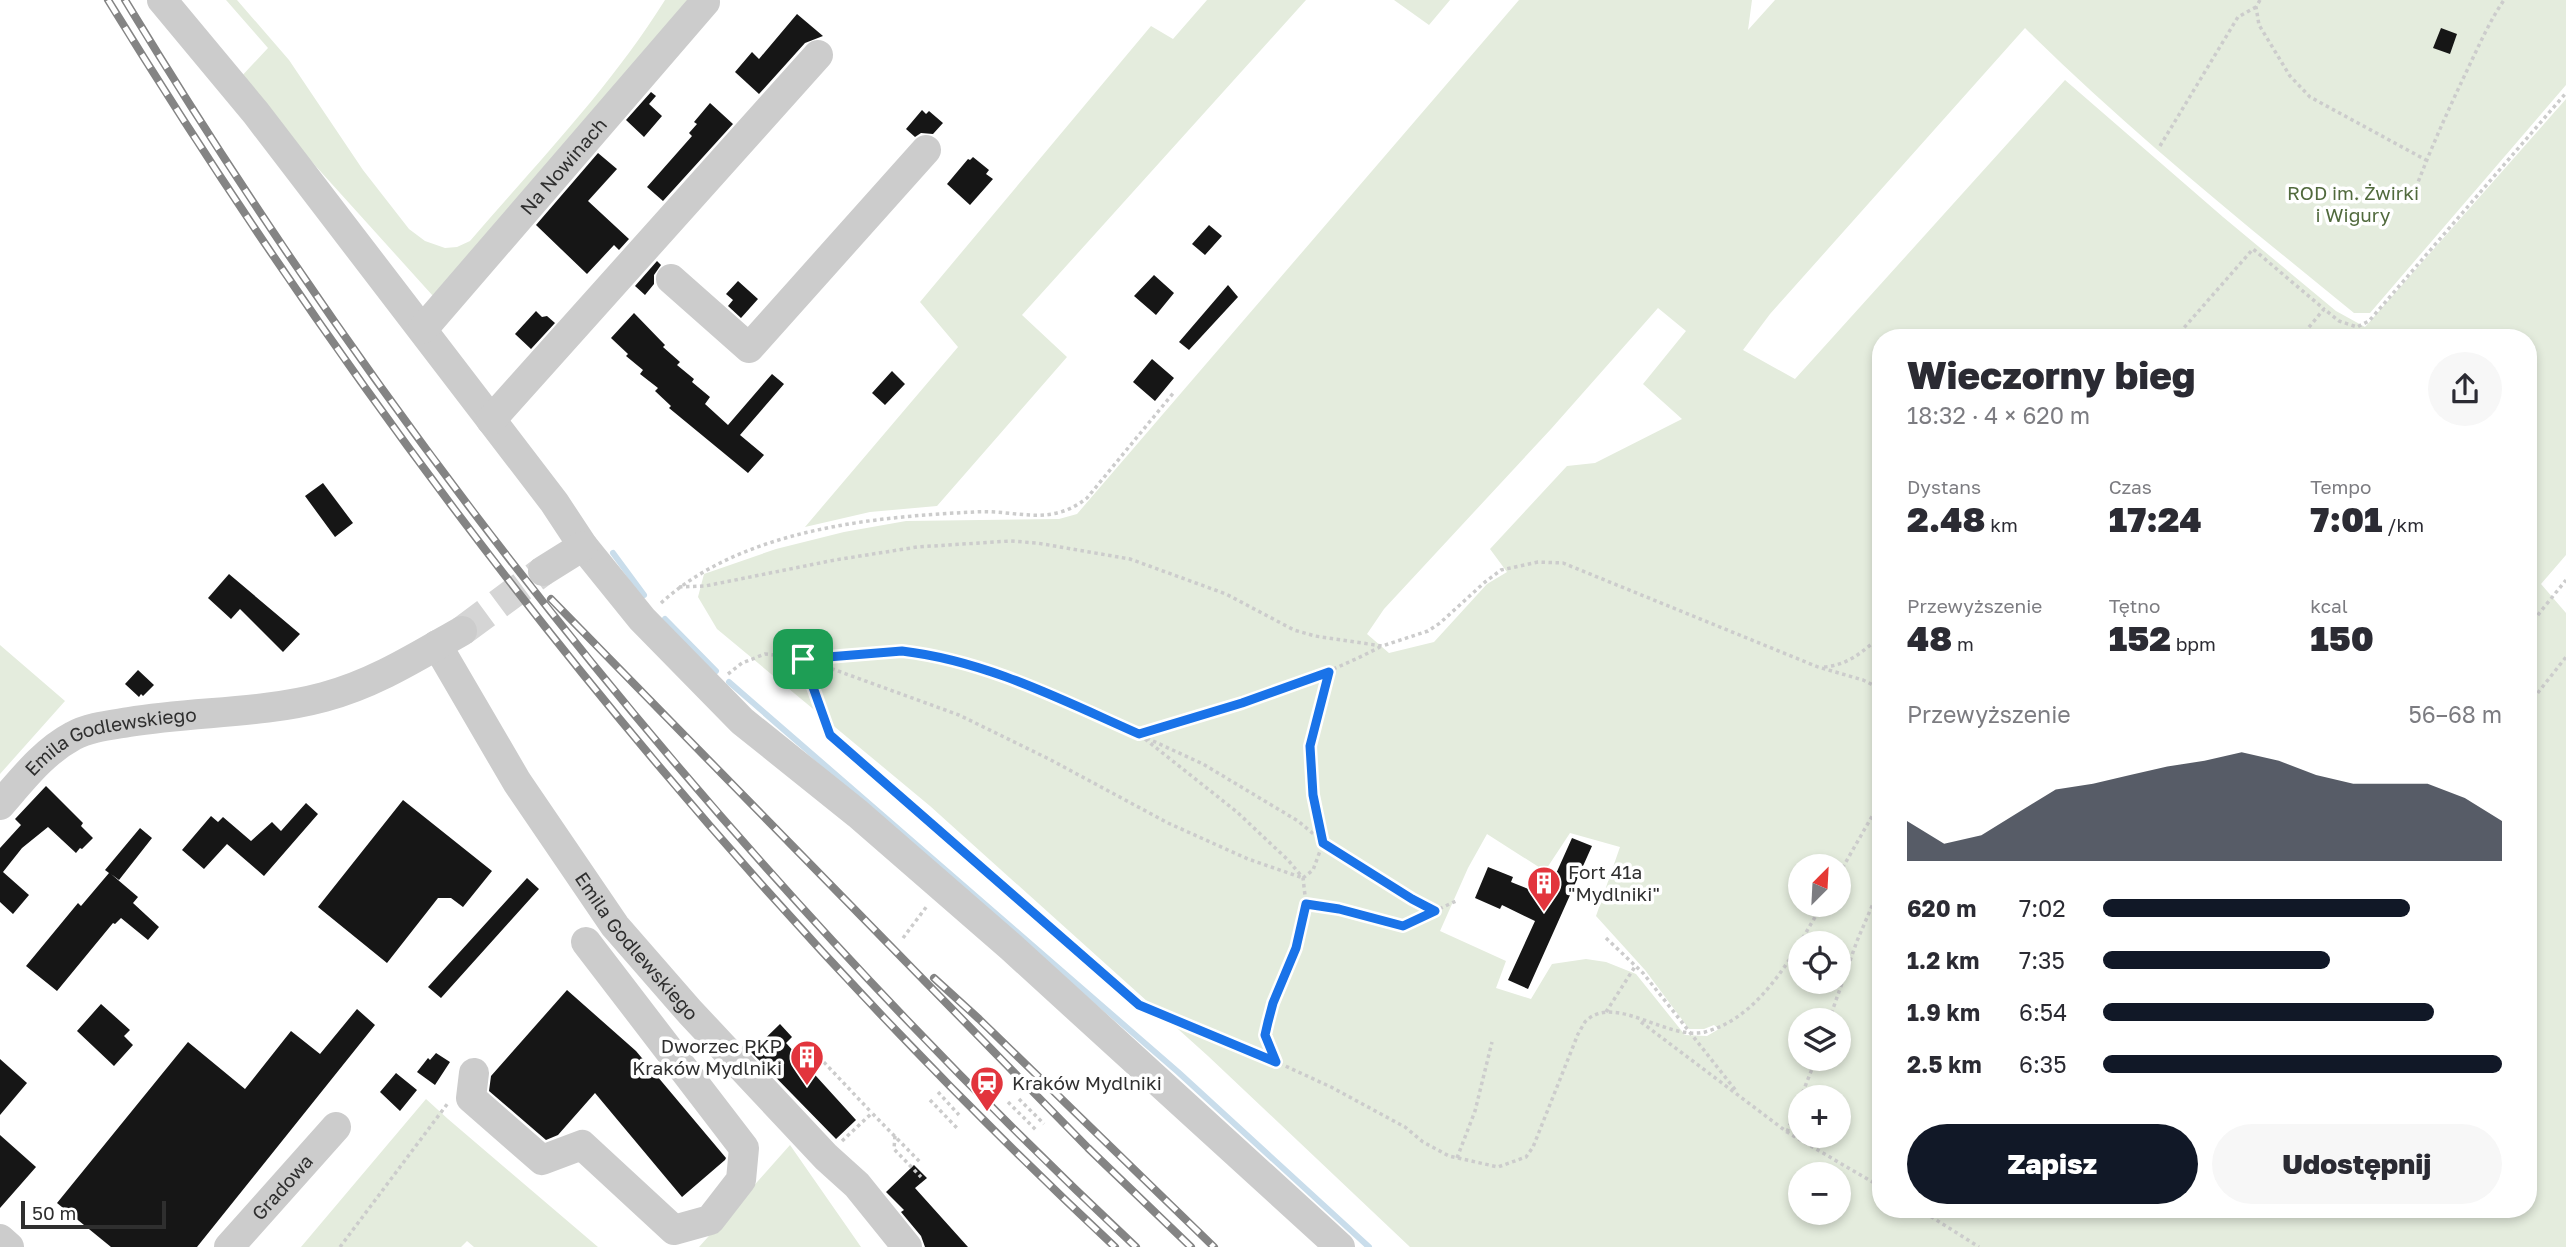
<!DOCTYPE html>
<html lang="pl">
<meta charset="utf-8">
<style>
body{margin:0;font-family:"Golos Text",sans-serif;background:#f7f7f7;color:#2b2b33;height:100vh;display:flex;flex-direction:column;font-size:26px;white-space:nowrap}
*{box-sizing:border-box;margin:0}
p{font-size:23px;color:#7c7c81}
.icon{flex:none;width:38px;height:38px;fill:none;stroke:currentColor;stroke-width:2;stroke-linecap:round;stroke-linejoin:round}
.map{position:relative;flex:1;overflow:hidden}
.drawer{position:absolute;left:1872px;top:329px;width:665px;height:889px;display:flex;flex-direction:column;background:#fff;border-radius:28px;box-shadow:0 4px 10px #0003}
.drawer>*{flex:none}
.needle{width:46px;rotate:24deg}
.tools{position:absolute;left:1788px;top:854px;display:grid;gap:14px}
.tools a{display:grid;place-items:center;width:63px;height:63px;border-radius:50%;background:#fff;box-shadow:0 4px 10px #0003;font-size:35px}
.scale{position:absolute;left:21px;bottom:18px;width:145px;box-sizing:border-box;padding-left:7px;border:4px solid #2f2f2f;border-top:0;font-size:19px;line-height:24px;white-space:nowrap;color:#2f2f2f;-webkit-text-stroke:5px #fff;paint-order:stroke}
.pin{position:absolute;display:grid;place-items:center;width:60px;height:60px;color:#fff;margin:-30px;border-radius:14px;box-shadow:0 4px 10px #0006}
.round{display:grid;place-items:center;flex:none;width:74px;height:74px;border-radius:37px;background:#f7f7f7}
.head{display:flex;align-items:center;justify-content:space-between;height:119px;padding:0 35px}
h1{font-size:38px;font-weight:800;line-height:52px}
.metrics{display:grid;grid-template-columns:repeat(3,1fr);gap:10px;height:119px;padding:7px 35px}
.metrics div{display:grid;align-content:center}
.metrics b{font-size:35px;font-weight:800}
.metrics small{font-size:19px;font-weight:400}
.metrics p{font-size:19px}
.chart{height:196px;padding:14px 35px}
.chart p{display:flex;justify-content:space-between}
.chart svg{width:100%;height:126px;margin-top:7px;fill:#111827;opacity:.7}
.button{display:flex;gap:14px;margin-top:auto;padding:14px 35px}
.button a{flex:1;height:80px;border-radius:42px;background:#111827;color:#fff;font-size:28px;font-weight:800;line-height:80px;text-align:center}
.button a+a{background:#f7f7f7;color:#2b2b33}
ul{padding:0 35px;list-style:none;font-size:23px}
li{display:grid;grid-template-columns:112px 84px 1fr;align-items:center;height:52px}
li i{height:18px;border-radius:9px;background:#111827}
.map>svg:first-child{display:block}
.green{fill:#e4ecdd;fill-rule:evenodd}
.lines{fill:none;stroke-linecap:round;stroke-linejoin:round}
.stream{stroke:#c9ddeb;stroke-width:6}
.building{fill:#161616}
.minor-tunnel{stroke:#d5d5d5;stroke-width:30;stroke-dasharray:30 15;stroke-linecap:butt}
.path{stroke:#ccc;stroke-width:3.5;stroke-dasharray:3.5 3.5;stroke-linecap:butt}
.minor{stroke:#ccc;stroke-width:30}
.rail-casing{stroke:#848484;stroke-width:8}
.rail{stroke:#fff;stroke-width:5;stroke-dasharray:16;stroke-linecap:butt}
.route-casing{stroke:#fff;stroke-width:14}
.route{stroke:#1a73e8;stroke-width:9}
.labels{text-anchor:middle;stroke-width:7;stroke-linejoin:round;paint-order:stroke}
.street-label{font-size:19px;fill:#2f2f2f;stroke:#fff}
.park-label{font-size:19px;fill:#516a3d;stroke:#fff}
.poi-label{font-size:19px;fill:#2f2f2f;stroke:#fff;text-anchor:start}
</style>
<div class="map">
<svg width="2566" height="1247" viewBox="0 0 2566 1247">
<rect width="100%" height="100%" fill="#fff"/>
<path class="green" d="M226,0H237L289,60L363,170L409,229L425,241L445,248L457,247L470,241C538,162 610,88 665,0H701L433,296L238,80L268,48Z
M1207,0H1306L1022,315L1067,357L937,506L870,512L805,527L958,347L920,302L1151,26L1173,39Z
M1394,0H1450L1429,25Z
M1519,0H1752L1748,30L1775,0H2566V85L2370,313H2354C2241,221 2128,130 2025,28L1770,314L1743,350L1795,379L2065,80L2223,217L2336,311L2365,327L2566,99V555L2541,584L2566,613V1247H1410L1208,1056L930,806L717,629L698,597L704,574L776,549L844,532L906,521L1059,519L1077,514ZM1658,308L1686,331L1643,384L1682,419L1595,463L1567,466L1490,549L1507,572L1487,584L1434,642L1389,653L1367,634L1384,609L1551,429ZM1881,338H2529V1209H1881ZM1570,833L1620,847L1596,916L1645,970L1689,1029H1704L1714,1025L1719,1029L1707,1036L1685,1035L1636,974L1606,962L1586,959L1552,964L1531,999L1496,988L1506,961L1440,931L1468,868L1487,834L1545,871ZM1801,866H1839V905H1801ZM1801,943H1839V982H1801ZM1801,1020H1839V1059H1801ZM1801,1097H1839V1136H1801ZM1801,1174H1839V1213H1801Z
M0,645L65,701L0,774Z
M426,1099L448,1119L598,1247H474L467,1241L461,1247H301Z
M790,1145L861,1247H699Z"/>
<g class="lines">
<path class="stream" d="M613,553L644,595
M665,619L716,671
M729,682L1178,1072L1369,1247"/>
</g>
<path class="building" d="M797,14L823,36L805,43L759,94L735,72L752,52L759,59Z
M2441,28L2457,34L2450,54L2433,48Z
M651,92L656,96L649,104L662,116L644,137L626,120Z
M710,103L733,124L663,201L647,187L692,136L689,133L697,124L694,122Z
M922,110L926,114L929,111L943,123L933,134L921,133L915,137L906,129Z
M598,153L617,169L588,201L629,239L619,250L614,245L587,274L536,225Z
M973,157L989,170L986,174L993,179L970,205L947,184L968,159L970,160Z
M1209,225L1222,236L1205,255L1192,244Z
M657,261L661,265L654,275V284L645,295L635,286Z
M1154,275L1174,293L1156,315L1134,296Z
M738,281L758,299L741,318L728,306L733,300L726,294Z
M1228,285L1238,297L1189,350L1179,342Z
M536,311L542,317L547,316L555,323L531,349L515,334Z
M634,313L665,345L663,347L680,362L677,365L694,379L692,382L710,397L705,404L728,425L772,374L784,384L740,435L764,455L748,473L669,408L671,406L655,391L658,388L640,374L643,370L626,356L628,354L611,338Z
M1152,359L1174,378L1155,401L1133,382Z
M892,371L905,384L885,405L872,393Z
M323,483L353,523L335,537L305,496Z
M229,574L300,634L283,652L240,609L231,619L208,598Z
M138,670L154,685L143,696L141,694L139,697L125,684Z
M46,786L83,823L81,826L93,838L82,849L80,848L76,853L48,827L22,848L3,872L29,895L13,914L0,902V848L21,825L15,819Z
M403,800L492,871L463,907L451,898H438L387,963L318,907Z
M306,803L318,814L264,876L227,844L204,869L182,850L211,816L218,822L223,817L251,841L272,822L281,831Z
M140,828L152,838L119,880L111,874L138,897L133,903L159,927L148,940L121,918L115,924L113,923L57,991L26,966L78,903L81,906L109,873L105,870Z
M1572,838L1592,846L1528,989L1508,980L1535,921L1502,905L1500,909L1475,898L1488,867L1513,877L1511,882L1546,896Z
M527,878L539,889L441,998L428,987Z
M567,990L636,1051L726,1158L725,1160L682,1197L595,1093L558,1135L546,1140L489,1091L491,1076Z
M101,1004L130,1030L124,1036L133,1045L114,1066L77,1031Z
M357,1009L375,1025L197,1247H111L57,1203L188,1042L245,1089L291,1031L320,1054Z
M780,1024L792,1037L786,1043L856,1120L836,1139L751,1052Z
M436,1053L450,1062L435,1085L417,1072L428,1058L430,1060Z
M0,1059L27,1083L0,1115Z
M396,1073L417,1090L400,1111L380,1092Z
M0,1135L36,1167L0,1208Z
M914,1165L927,1178L915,1188L968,1247H925L921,1236L901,1212L904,1210L886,1192Z"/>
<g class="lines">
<path class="minor-tunnel" d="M462,631L543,571"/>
<path class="path" d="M2260,0L2256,7L2259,25L2290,76L2310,97L2426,160
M2160,146L2238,17L2256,7
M2411,201C2428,154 2449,108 2471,62C2481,41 2491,19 2504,0
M2175,338L2253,249L2324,309
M2300,338L2324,309L2339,321L2357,327L2369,321L2566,93
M679,587L705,586L835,560L917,547L1010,541L1037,543L1130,559L1226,594L1294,630L1315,636L1382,646L1428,631L1440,623L1485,582L1501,570L1538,562L1563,563L1818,667L1863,680L1881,689
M661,603C741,530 870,517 974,512C1016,509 1049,528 1087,498L1175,391
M2529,626L2566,580
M803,658L830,735L1139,1005L1257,1053L1331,1087L1405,1127L1423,1142L1449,1156L1498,1167L1526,1157L1533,1147L1578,1034C1581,1030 1583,1023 1587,1020C1616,994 1668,1041 1705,1032C1762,1017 1795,951 1822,905
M805,659L959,715L1049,759L1168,823L1248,859L1303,878
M1824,667C1849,665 1863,651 1881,636
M728,674L742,663L765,654L803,658L902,651L932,655L970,664L1038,688L1203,764L1298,821L1339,855L1412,899L1435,911
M2529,704L2566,657
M1141,734C1223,709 1305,686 1380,647
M1145,739L1237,812L1288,860L1303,878L1306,904L1300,934L1290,964L1273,1003L1265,1035L1275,1060
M1839,874L1875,811L1881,806
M1303,878L1313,870L1323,843L1313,795L1310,746L1328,674
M1306,904L1339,909L1403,926L1456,901
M903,938L927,906
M1606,938L1643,973L1737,1092
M1606,1012L1636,965
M1829,1020L1857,941L1881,885
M1641,1022L1787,1132L1881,1187
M819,1057L872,1113
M938,1092L959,1115
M1019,1099L1044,1124
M930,1100L957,1128
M1008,1102L1037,1131
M1787,1132L1816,1059
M895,1136L894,1149L921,1177
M842,1141L872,1113L921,1163
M1457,1158L1475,1111L1492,1042
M1919,1209L1979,1247
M340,1247L448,1103"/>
<g class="minor">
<path d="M162,0L256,113L554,502L583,546L642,619L742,721L858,814L1011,947L1340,1247"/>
<path d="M671,279L749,348L926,150"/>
<path id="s1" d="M423,329L705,2"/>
<path d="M491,420L818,55"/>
<path d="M543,571L583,546"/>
<path id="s2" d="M437,645L517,782L615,926L690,1012L826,1157L857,1185L907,1247"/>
<path id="s3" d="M0,805C22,780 43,752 73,736C89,727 111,725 129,722C194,711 261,714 324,697C374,684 418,656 462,631"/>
<path d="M474,1073L471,1098L542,1160L582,1145L674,1230L710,1220L741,1180L744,1148L586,942"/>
<path d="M0,1239L9,1247"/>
<path id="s4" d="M229,1247L336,1127"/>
</g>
<g class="rail-casing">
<path id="rail" d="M108,0C389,457 722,880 1115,1247
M125,0C404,460 744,879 1136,1247
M551,599L1088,1148L1191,1247
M934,978L979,1019L1214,1247"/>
</g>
<use href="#rail" class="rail"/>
</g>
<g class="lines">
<g class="route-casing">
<path id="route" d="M902,651C987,661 1062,700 1139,734L1242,703L1329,672L1310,746L1313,795L1323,843L1412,899L1435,911L1403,926L1339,909L1306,904L1296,948L1273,1003L1268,1022L1265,1035L1276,1062L1139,1005L830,735L803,659Z"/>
</g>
<use href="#route" class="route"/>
</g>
<defs>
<g id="building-pin" transform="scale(1.75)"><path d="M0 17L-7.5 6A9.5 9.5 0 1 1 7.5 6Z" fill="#e2353d" stroke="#fff"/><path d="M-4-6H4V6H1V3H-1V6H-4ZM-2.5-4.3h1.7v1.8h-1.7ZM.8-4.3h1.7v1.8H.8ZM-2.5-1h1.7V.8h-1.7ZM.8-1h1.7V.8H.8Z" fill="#fff"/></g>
<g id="station-pin" transform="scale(1.75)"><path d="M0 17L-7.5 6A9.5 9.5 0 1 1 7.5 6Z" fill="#e2353d" stroke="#fff"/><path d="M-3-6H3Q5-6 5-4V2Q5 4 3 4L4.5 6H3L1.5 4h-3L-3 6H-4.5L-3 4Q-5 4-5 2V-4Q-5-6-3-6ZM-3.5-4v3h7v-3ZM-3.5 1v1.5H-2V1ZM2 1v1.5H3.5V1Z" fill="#fff"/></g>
</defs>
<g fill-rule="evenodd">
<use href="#building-pin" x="1544" y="883"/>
<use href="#building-pin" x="807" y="1057"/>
<use href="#station-pin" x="987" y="1083"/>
</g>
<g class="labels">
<g class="street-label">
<text dy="7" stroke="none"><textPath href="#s1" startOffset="215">Na Nowinach</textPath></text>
<text dy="7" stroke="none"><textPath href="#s3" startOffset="135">Emila Godlewskiego</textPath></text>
<text dy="7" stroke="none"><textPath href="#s2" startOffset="362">Emila Godlewskiego</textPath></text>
<text dy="7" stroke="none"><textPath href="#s4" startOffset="80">Gradowa</textPath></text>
</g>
<g class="park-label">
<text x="2353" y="200">ROD im. Żwirki<tspan x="2353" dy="22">i Wigury</tspan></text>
</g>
<g class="poi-label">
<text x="1568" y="879">Fort 41a<tspan x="1568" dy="22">"Mydlniki"</tspan></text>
<text x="782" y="1053" text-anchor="end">Dworzec PKP<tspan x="782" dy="22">Kraków Mydlniki</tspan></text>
<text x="1012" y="1090">Kraków Mydlniki</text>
</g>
</g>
</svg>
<div class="tools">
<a><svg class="needle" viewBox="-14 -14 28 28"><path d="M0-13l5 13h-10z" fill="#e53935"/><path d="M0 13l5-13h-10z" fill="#7c7c81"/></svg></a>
<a><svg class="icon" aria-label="locate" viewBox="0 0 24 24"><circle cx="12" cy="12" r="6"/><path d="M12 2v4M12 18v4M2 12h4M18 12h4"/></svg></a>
<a><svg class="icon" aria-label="layers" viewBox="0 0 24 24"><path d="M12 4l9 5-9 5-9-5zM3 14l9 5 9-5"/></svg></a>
<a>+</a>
<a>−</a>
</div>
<div class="scale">50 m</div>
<div class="pin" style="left:803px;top:659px;background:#1e9e55"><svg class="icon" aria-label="arrive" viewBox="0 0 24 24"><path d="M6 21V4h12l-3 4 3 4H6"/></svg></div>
<section class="drawer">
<div class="head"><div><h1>Wieczorny bieg</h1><p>18:32 · 4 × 620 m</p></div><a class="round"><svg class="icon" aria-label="share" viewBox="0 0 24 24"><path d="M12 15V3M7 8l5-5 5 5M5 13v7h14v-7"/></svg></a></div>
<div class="metrics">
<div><p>Dystans</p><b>2.48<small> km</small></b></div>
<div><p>Czas</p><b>17:24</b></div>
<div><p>Tempo</p><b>7:01<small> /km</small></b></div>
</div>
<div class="metrics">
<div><p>Przewyższenie</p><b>48<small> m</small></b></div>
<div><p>Tętno</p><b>152<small> bpm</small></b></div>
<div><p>kcal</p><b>150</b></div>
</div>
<div class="chart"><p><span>Przewyższenie</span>56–68 m</p>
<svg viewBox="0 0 160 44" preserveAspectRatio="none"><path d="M0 44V30L10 38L20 35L30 27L40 19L50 17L60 14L70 11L80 9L90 6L100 9L110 14L120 17L130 17L140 17L150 22L160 30V44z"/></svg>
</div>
<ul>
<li><b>620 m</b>7:02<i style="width:77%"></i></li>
<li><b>1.2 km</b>7:35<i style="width:57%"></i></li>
<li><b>1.9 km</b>6:54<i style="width:83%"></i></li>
<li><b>2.5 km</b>6:35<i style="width:100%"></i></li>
</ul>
<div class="button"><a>Zapisz</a><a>Udostępnij</a></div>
</section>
</div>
